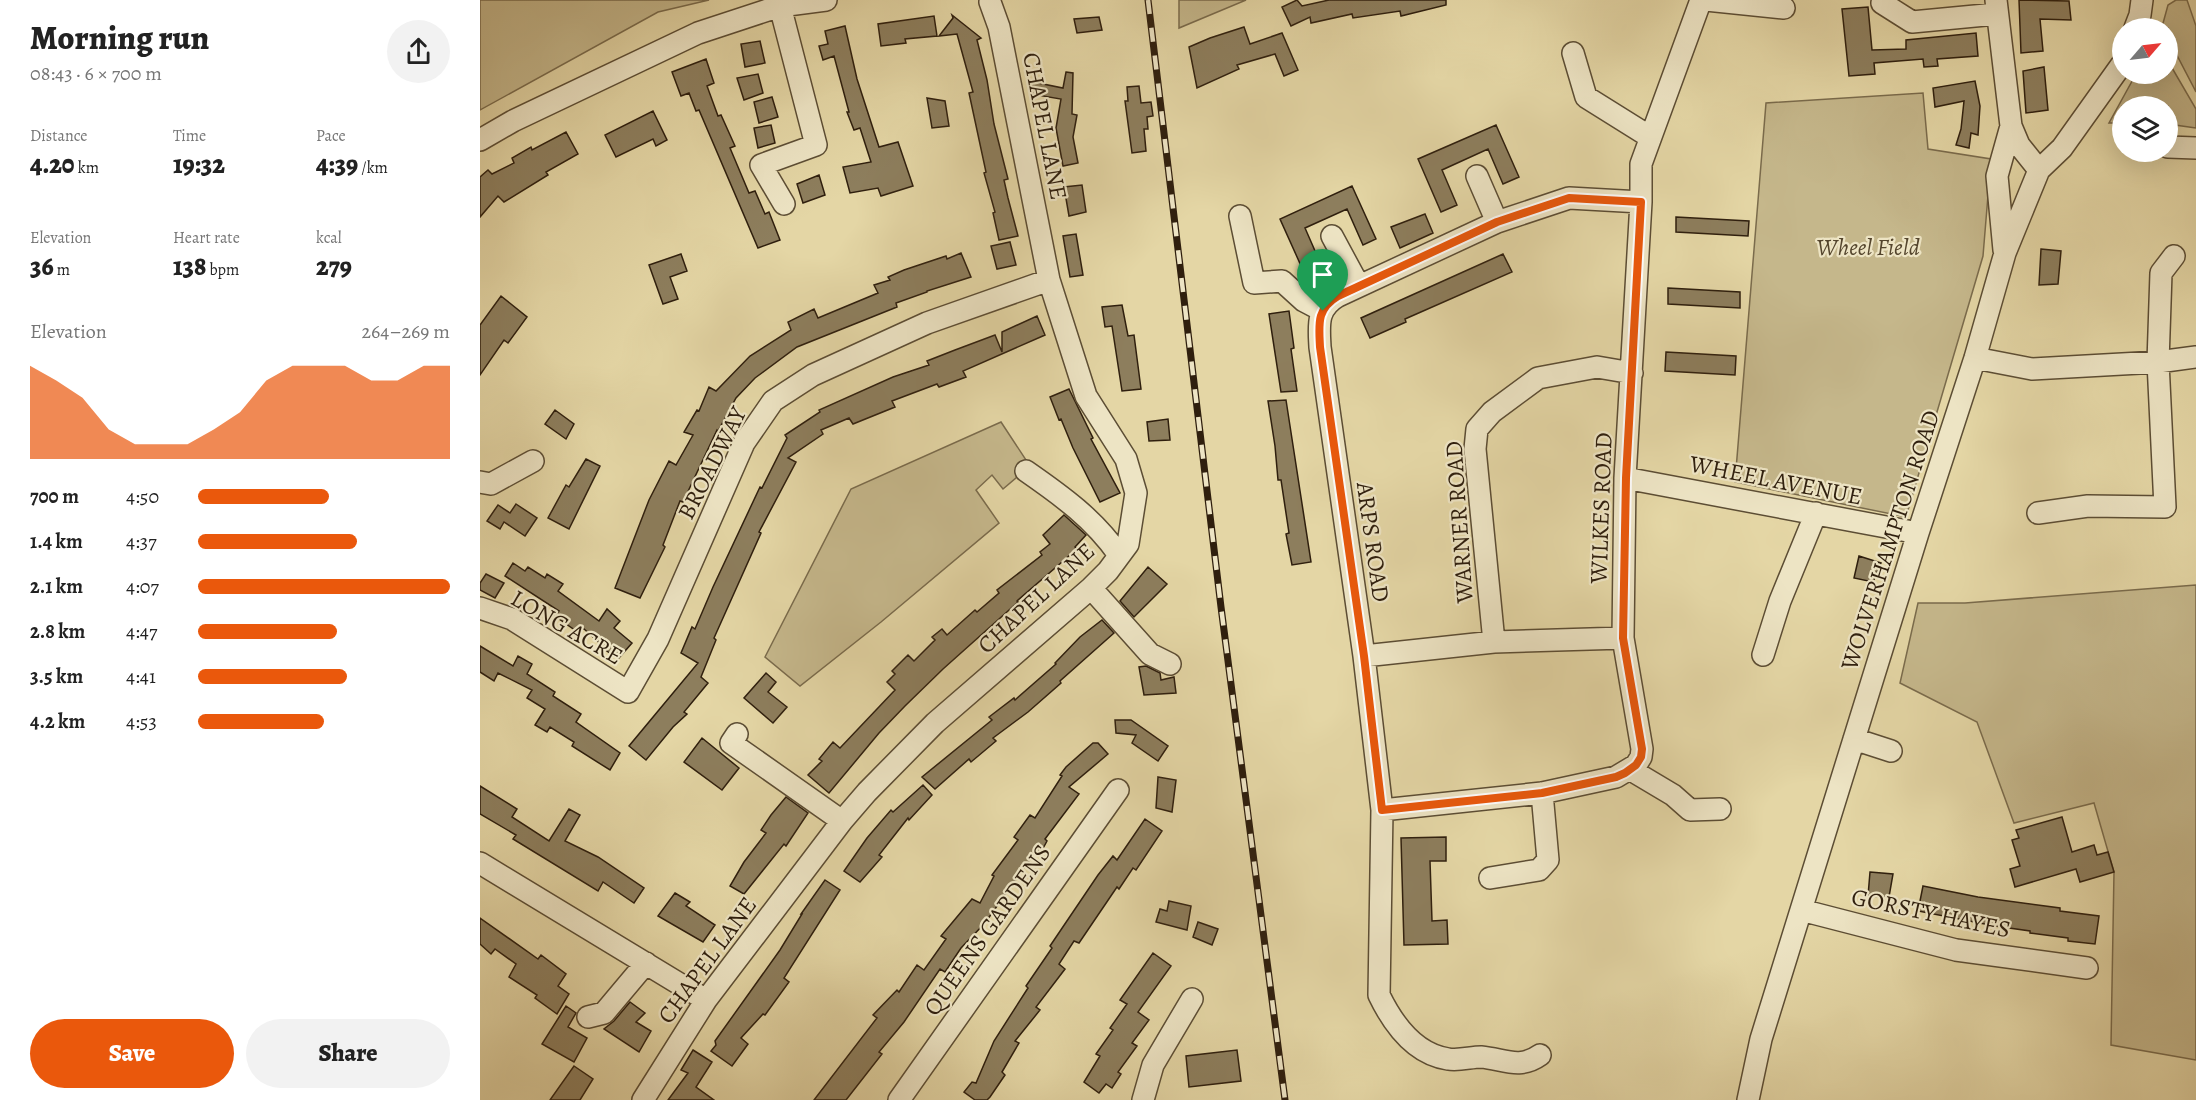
<!DOCTYPE html>
<meta charset="utf-8">
<style>
body{margin:0;font-family:Alegreya,serif;background:#f2f2f2;color:#222;height:100vh;display:flex;flex-direction:column;font-size:22px;white-space:nowrap}
*{box-sizing:border-box;margin:0}
p{font-size:20px;color:#767676}
.icon{flex:none;width:33px;height:33px;fill:none;stroke:currentColor;stroke-width:2;stroke-linecap:round;stroke-linejoin:round}
.map{position:relative;flex:1;overflow:hidden}
.details{display:flex;flex-direction:column;background:#fff;width:480px}
.details>*{flex:none}
.needle{width:39px;rotate:62deg}
.tools{position:absolute;left:1632px;top:18px;display:grid;gap:12px}
.tools a{display:grid;place-items:center;width:66px;height:66px;border-radius:50%;background:#fff;box-shadow:0 6px 24px #0002;font-size:30px}
.pin{position:absolute;display:grid;place-items:center;width:51px;height:51px;color:#fff;margin:-62px -26px;border-radius:50% 50% 50% 0;rotate:-45deg;box-shadow:0 0 6px #0007}
.pin .icon{rotate:45deg}
.round{display:grid;place-items:center;flex:none;width:63px;height:63px;border-radius:32px;background:#f2f2f2}
.head{display:flex;align-items:center;justify-content:space-between;height:102px;padding:0 30px}
h1{font-size:33px;font-weight:800;line-height:45px}
.stats{display:grid;grid-template-columns:repeat(3,1fr);gap:9px;height:102px;padding:6px 30px}
.stats div{display:grid;align-content:center}
.stats b{font-size:26px;font-weight:800}
.stats small{font-size:16px;font-weight:400}
.stats p{font-size:16px}
.chart{height:168px;padding:12px 30px}
.chart p{display:flex;justify-content:space-between}
.chart svg{width:100%;height:108px;margin-top:6px;fill:#ea580c;opacity:.7}
.action{display:flex;gap:12px;margin-top:auto;padding:12px 30px}
.action a{flex:1;height:69px;border-radius:36px;background:#ea580c;color:#fff;font-size:24px;font-weight:800;line-height:69px;text-align:center}
.action a+a{background:#f2f2f2;color:#222}
ul{padding:0 30px;list-style:none;font-size:20px}
li{display:grid;grid-template-columns:96px 72px 1fr;align-items:center;height:45px}
li i{height:15px;border-radius:8px;background:#ea580c}
main{display:flex;flex:1;min-height:0}
.map>svg:first-child{display:block}
.green{fill:#c5b78b;stroke:#7a6b4c;stroke-width:1.5}
.building{fill:#8d7e5d;stroke:#2f1f0e;stroke-width:1.5}
.lines{fill:none;stroke-linecap:round;stroke-linejoin:round}
.minor-casing{stroke:#5c4d34;stroke-width:24}
.minor{stroke:#ede4c4;stroke-width:21}
.rail-casing{stroke:#2f1f0e;stroke-width:7}
.rail{stroke:#ede4c4;stroke-width:4.5;stroke-dasharray:14;stroke-linecap:butt}
.route-casing{stroke:#fff;stroke-width:12}
.route{stroke:#ea580c;stroke-width:8}
.labels{text-anchor:middle;stroke-width:4.5;stroke-linejoin:round;paint-order:stroke}
.street-label{font-size:24px;fill:#2f1f0e;stroke:#ede4c4}
.park-label{font-size:24px;font-style:italic;fill:#54452d;stroke:#ede4c4}
</style>
<main>
<section class="details">
<div class="head"><div><h1>Morning run</h1><p>08:43 · 6 × 700 m</p></div><a class="round"><svg class="icon" aria-label="share" viewBox="0 0 24 24"><path d="M12 15V3M7 8l5-5 5 5M5 13v7h14v-7"/></svg></a></div>
<div class="stats">
<div><p>Distance</p><b>4.20<small> km</small></b></div>
<div><p>Time</p><b>19:32</b></div>
<div><p>Pace</p><b>4:39<small> /km</small></b></div>
</div>
<div class="stats">
<div><p>Elevation</p><b>36<small> m</small></b></div>
<div><p>Heart rate</p><b>138<small> bpm</small></b></div>
<div><p>kcal</p><b>279</b></div>
</div>
<div class="chart"><p><span>Elevation</span>264–269 m</p>
<svg viewBox="0 0 160 44" preserveAspectRatio="none"><path d="M0 44V6L10 12L20 19L30 32L40 38L50 38L60 38L70 32L80 25L90 12L100 6L110 6L120 6L130 12L140 12L150 6L160 6V44z"/></svg>
</div>
<ul>
<li><b>700 m</b>4:50<i style="width:52%"></i></li>
<li><b>1.4 km</b>4:37<i style="width:63%"></i></li>
<li><b>2.1 km</b>4:07<i style="width:100%"></i></li>
<li><b>2.8 km</b>4:47<i style="width:55%"></i></li>
<li><b>3.5 km</b>4:41<i style="width:59%"></i></li>
<li><b>4.2 km</b>4:53<i style="width:50%"></i></li>
</ul>
<div class="action"><a>Save</a><a>Share</a></div>
</section>
<div class="map">
<svg width="1716" height="1100" viewBox="0 0 1716 1100">
<rect width="100%" height="100%" fill="#e4d6a5"/>
<filter id="stains"><feTurbulence type="fractalNoise" baseFrequency=".00333" numOctaves="4"/><feColorMatrix values="0 0 0 0 .2 0 0 0 0 .09 0 0 0 0 .02 0 0 0 .5 -.17"/></filter>
<radialGradient id="worn" r=".72"><stop offset=".6" stop-color="#630" stop-opacity="0"/><stop offset="1" stop-color="#630" stop-opacity=".3"/></radialGradient>
<path class="green" d="M0,0H229L178,12L0,110Z
M699,0H766L699,28Z
M1696,0H1707L1716,26V92L1688,38V28L1682,27L1688,5Z
M1688,61L1716,109V128L1688,124V106H1642V123H1629L1656,74H1688Z
M1443,93L1448,149L1511,159L1503,256L1426,517L1255,482L1286,103Z
M521,422L550,466L523,489L512,475L496,490L519,523L401,622L320,686L285,657L371,489Z
M1716,585V1060L1631,1045L1634,872L1614,803L1534,823L1497,722L1420,683L1438,603H1485Z"/>
<path class="building" d="M817,0L822,6L849,0H966V5L921,16L920,11L873,18L872,14L831,23L830,17L811,26L802,7Z
M1539,0L1589,1L1591,20L1560,19L1563,51L1541,53Z
M1388,7L1392,50L1426,49V40L1496,33L1498,56L1457,59L1458,66L1444,67L1443,59L1394,63L1395,74L1369,76L1362,9Z
M472,15L501,38L497,40L507,80L514,124L528,179L524,180L528,198L538,236L519,240L513,213L515,212L504,173L506,172L489,93L493,92L477,34L459,36L473,18Z
M454,16L457,36L425,39L426,43L401,46L398,24Z
M619,17L622,30L597,33L594,19Z
M365,26L377,79L399,147L418,142L433,186L401,196L398,188L370,193L363,167L391,162L380,128L374,130L367,112H369L354,56L343,60L339,46L348,44L345,31Z
M764,27L770,44L802,33L818,70L804,76L795,54L757,65L759,69L717,88L709,47L730,38Z
M280,41L285,63L265,67L261,44Z
M226,59L234,83L227,86L238,116L241,115L255,146L250,148L269,193L275,191L285,214L289,212L300,240L278,248L219,110L216,111L209,93L201,96L192,72Z
M1564,67L1568,110L1546,113L1543,71Z
M586,72L593,73L592,114L597,115L593,137L598,163L583,166L576,128L581,99L551,94L553,82L583,88Z
M278,74L283,93L264,100L257,78Z
M1495,81L1500,106L1498,135L1491,133L1489,148L1476,145L1481,129L1484,101L1455,107L1453,88Z
M659,86L661,103L671,102L673,116L667,117L668,129H664L666,151L652,153L645,101H648L647,87Z
M292,97L298,117L279,123L274,102Z
M447,98L465,101L469,126L452,128Z
M173,111L187,140L176,146L173,139L136,157L125,135Z
M291,125L295,143L278,148L274,128Z
M1016,125L1039,177L1023,184L1008,149L962,170L977,205L961,212L938,159Z
M86,132L98,154L66,172L68,175L24,202L18,196L0,217V177L8,170L12,174L34,163L32,158L51,147L52,150Z
M339,175L345,195L323,203L317,184Z
M602,185L606,212L589,216L584,187Z
M872,186L896,239L883,245L867,209L825,228L839,260L822,268L800,219Z
M945,214L953,233L920,248L911,227Z
M1196,217L1269,221L1268,236L1196,232Z
M596,234L603,275L590,277L583,236Z
M530,242L536,265L517,269L511,246Z
M1561,249L1581,251L1578,284L1559,285Z
M481,253L491,277L447,291V292L416,303L417,307L317,347L275,378L256,398L238,431L237,430L203,502L200,501L183,545L185,547L160,598L135,588L169,500L189,461L196,465L213,435L204,432L217,410L219,411L229,387L236,391L270,356L311,330L308,322L334,309L338,318L398,293L394,285L410,280L408,277L424,270L466,256L467,259Z
M201,254L207,271L190,277L198,299L183,304L169,265Z
M1023,254L1032,272L925,319L926,322L890,338L881,318Z
M1188,288L1260,292V308L1188,304Z
M21,296L47,317L28,343L24,340L0,375V325Z
M642,305L648,336L654,335L661,389L642,391L632,326L625,327L622,307Z
M809,311L814,348L811,349L817,391L801,392L789,314Z
M557,316L565,335L483,371L486,377L459,387L457,384L412,401L415,407L373,424L369,418L341,430L343,434L308,458L316,462L279,532L281,533L234,638L236,640L221,677L228,683L204,712L207,714L193,727L166,760L149,746L218,663L201,653L212,627L215,629L233,587L280,487L282,488L307,438L305,435L340,412L339,410L413,377L449,365L447,361L475,350L515,335L522,352V332Z
M1186,352L1256,356L1255,375L1185,371Z
M589,389L613,438L611,439L640,493L620,502L593,448L581,419L579,420L570,397Z
M806,400L831,562L812,565L806,534L809,533L801,480H798L795,446L788,401Z
M75,410L94,424L86,439L65,424Z
M688,419L690,440L669,441L667,422Z
M106,459L120,466L89,529L68,518L86,485L89,487Z
M36,504L57,518L45,536L24,522L20,529L7,521L18,505L30,513Z
M584,515L606,535L595,547L597,549L537,601L538,602L463,669L425,706L399,733L349,793L328,775L342,761L339,759L353,742L360,748L415,690L407,682L415,674L412,671L428,655L434,661L455,640L452,637L462,629L467,635L495,610L497,612L519,593L517,590L562,555L560,552L570,544L563,535Z
M1379,556L1401,563L1393,582L1374,578Z
M33,563L45,571L48,567L65,578L67,574L83,584L78,591L119,621L127,609L140,621L134,628L152,643L138,659L124,649L125,648L103,628L99,633L75,616L79,611L25,576Z
M668,567L687,584L654,617L640,601Z
M6,574L24,583L15,598L0,590V583Z
M622,620L634,633L580,681L581,683L548,712L513,738L516,741L491,762L489,759L455,789L442,777L512,720L509,717L534,698L535,700L576,664L575,663L600,637Z
M0,646L33,666L38,656L52,664L47,674L75,692L73,696L101,714L96,722L140,753L130,770L92,746L94,742L70,727L67,732L55,725L65,709L47,698L52,690L18,673L14,681L0,672Z
M666,666L680,673L681,680L694,677L696,693L664,695L659,667Z
M286,673L296,682L288,692L307,707L293,723L264,698Z
M635,720H651L688,746L678,761L652,743L656,735L636,733Z
M222,738L259,768L242,790L204,762Z
M613,743H618L628,754L589,787L599,794L565,839L567,841L560,854L556,851L505,923L481,948L465,972L460,969L424,1022L399,1052L402,1054L366,1100H334L397,1018L393,1015L417,990L419,992L437,965L444,970L466,939L461,936L492,899L500,903L514,876L512,875L538,840L534,837L550,815L555,818L582,776L580,775L586,767Z
M678,777L696,780L692,812L676,808Z
M443,785L452,795L429,820L428,818L399,855L402,857L380,882L364,871L387,838L411,810L413,812Z
M0,786L37,809L32,817L69,841L89,809L100,815L85,841L118,857L164,888L154,903L123,882L118,891L33,839L36,835L0,814Z
M306,797L328,813L306,846L304,844L264,894L250,886L264,862L286,833L281,830L291,815Z
M1582,817L1592,852L1614,845L1617,855L1628,852L1634,872L1600,882L1596,869L1535,887L1530,869L1540,866L1532,840L1539,838L1536,830Z
M665,819L682,831L656,870L653,868L639,889L637,887L599,943L594,941L579,964L585,969L556,1007L560,1010L535,1041L539,1043L522,1072L525,1075L510,1097L507,1100H495L484,1092L492,1082L496,1083L514,1041L548,988L546,986L572,948L570,946L618,875L633,856L637,860Z
M966,837V861H950L952,921L967,920L968,944L924,945L921,838Z
M1390,872L1413,874L1409,897L1388,896Z
M345,880L360,890L304,978L309,982L285,1015L283,1014L261,1038L268,1044L252,1066L231,1051L236,1045L235,1041L300,950L322,914H321Z
M1443,886L1498,897L1580,908V911L1619,916L1615,944L1588,941V938L1550,933V931L1515,926L1438,911Z
M195,893L210,902L206,906L235,925L223,942L178,916Z
M689,901L711,906L707,930L676,922L680,909L687,911Z
M0,918L58,959L61,955L86,974L78,986L89,994L77,1014L55,998L57,995L29,977L36,964L15,949L11,954L0,944Z
M718,922L738,929L732,945L713,937Z
M673,953L691,966L658,1012L669,1020L652,1043L657,1046L638,1072L641,1074L632,1088L626,1084L619,1093L604,1082L620,1056L616,1054L633,1030L630,1028L647,1004L640,1000Z
M150,1002L165,1013L156,1022L171,1031L159,1052L124,1029L134,1021Z
M86,1006L96,1013L88,1027L107,1038L94,1062L62,1044Z
M213,1050L232,1062L216,1087L234,1100H188L208,1073L201,1070Z
M757,1050L761,1081L709,1087L706,1056Z
M94,1066L113,1079L100,1100H70Z"/>
<g class="lines">
<g class="minor-casing">
<path id="minor" d="M1226,0L1304,8
M1516,0L1531,126L1539,145L1559,170
M1402,3L1432,22L1516,14
M300,6L336,145L281,165L304,204
M1655,28L1660,15L1662,0
M1093,53L1106,97L1170,137
M0,140L33,121L218,33L300,6L346,0
M1688,147L1716,148
M997,176L1017,222
M760,216L774,283L802,281L824,301L843,311
M852,236L879,286
M1524,250L1517,176L1531,126
M1495,358L1552,369L1678,362L1716,357
M546,471C582,496 614,519 639,555
M1145,478L1438,533
M0,482L11,484L53,461
M1558,513L1608,506L1685,507L1678,362L1681,273L1694,256
M611,588L670,654L690,664
M0,608L32,619L148,692L178,639L264,443L293,401L333,375L447,323L569,280
M1014,642L995,449L997,429L1012,412L1058,378L1117,367L1152,373
M1283,655L1300,601L1336,513
M884,656L1014,642L1143,638
M257,734L251,743L362,821
M1374,739L1411,751
M1151,770L1193,795L1210,810L1240,809
M902,810L1062,793L1136,777L1156,765L1161,757L1162,749L1143,638L1145,478L1161,202V164L1221,0
M0,863L226,1000
M1010,878L1059,870L1068,860L1062,793
M1321,910L1476,950L1607,968
M108,1017L124,1013L166,963
M1060,1055C1039,1070 1024,1059 1001,1057C991,1057 979,1061 968,1059C935,1054 913,1024 899,995L902,810L884,656L840,347C839,325 836,309 858,296L1017,222L1089,198L1161,202
M163,1100L226,1000L362,821L387,792L455,723L611,588L628,571L648,544L656,493L646,459L606,396L569,280L519,27L510,2
M419,1100L638,790
M663,1100L673,1065L712,999
M1268,1100L1281,1039L1438,533L1495,358L1525,253L1559,170L1582,148L1642,64"/>
</g>
<use href="#minor" class="minor"/>
<g class="rail-casing">
<path id="rail" d="M668,0L741,607L805,1100"/>
</g>
<use href="#rail" class="rail"/>
</g>
<g class="lines">
<g class="route-casing">
<path id="route" d="M1089,198L1161,202L1146,478L1143,638L1162,749L1161,757L1156,765L1145,773L1136,777L1062,793L902,810L884,656L840,347C839,325 836,309 858,296L1017,222Z"/>
</g>
<use href="#route" class="route"/>
</g>
<g class="labels">
<g class="street-label">
<text transform="translate(565 126) rotate(79)" y="8">CHAPEL LANE</text>
<text transform="translate(232 463) rotate(-63)" y="8">BROADWAY</text>
<text transform="translate(1296 480) rotate(11)" y="8">WHEEL AVENUE</text>
<text transform="translate(1121 508) rotate(-88)" y="8">WILKES ROAD</text>
<text transform="translate(979 522) rotate(-94)" y="8">WARNER ROAD</text>
<text transform="translate(1410 540) rotate(-72)" y="8">WOLVERHAMPTON ROAD</text>
<text transform="translate(893 542) rotate(82)" y="8">ARPS ROAD</text>
<text transform="translate(556 598) rotate(-43)" y="8">CHAPEL LANE</text>
<text transform="translate(87 627) rotate(30)" y="8">LONG ACRE</text>
<text transform="translate(1451 913) rotate(12)" y="8">GORSTY HAYES</text>
<text transform="translate(507 930) rotate(-55)" y="8">QUEENS GARDENS</text>
<text transform="translate(227 960) rotate(-54)" y="8">CHAPEL LANE</text>
</g>
<g class="park-label">
<text x="1388" y="255">Wheel Field</text>
</g>
</g>
<rect width="100%" height="100%" filter="url(#stains)"/>
<rect width="100%" height="100%" fill="url(#worn)"/>
</svg>
<div class="tools">
<a><svg class="needle" viewBox="-14 -14 28 28"><path d="M0-13l5 13h-10z" fill="#e53935"/><path d="M0 13l5-13h-10z" fill="#767676"/></svg></a>
<a><svg class="icon" aria-label="layers" viewBox="0 0 24 24"><path d="M12 4l9 5-9 5-9-5zM3 14l9 5 9-5"/></svg></a>
</div>
<div class="pin" style="left:843px;top:311px;background:#1e9e55"><svg class="icon" aria-label="arrive" viewBox="0 0 24 24"><path d="M6 21V4h12l-3 4 3 4H6"/></svg></div>
</div>
</main>
